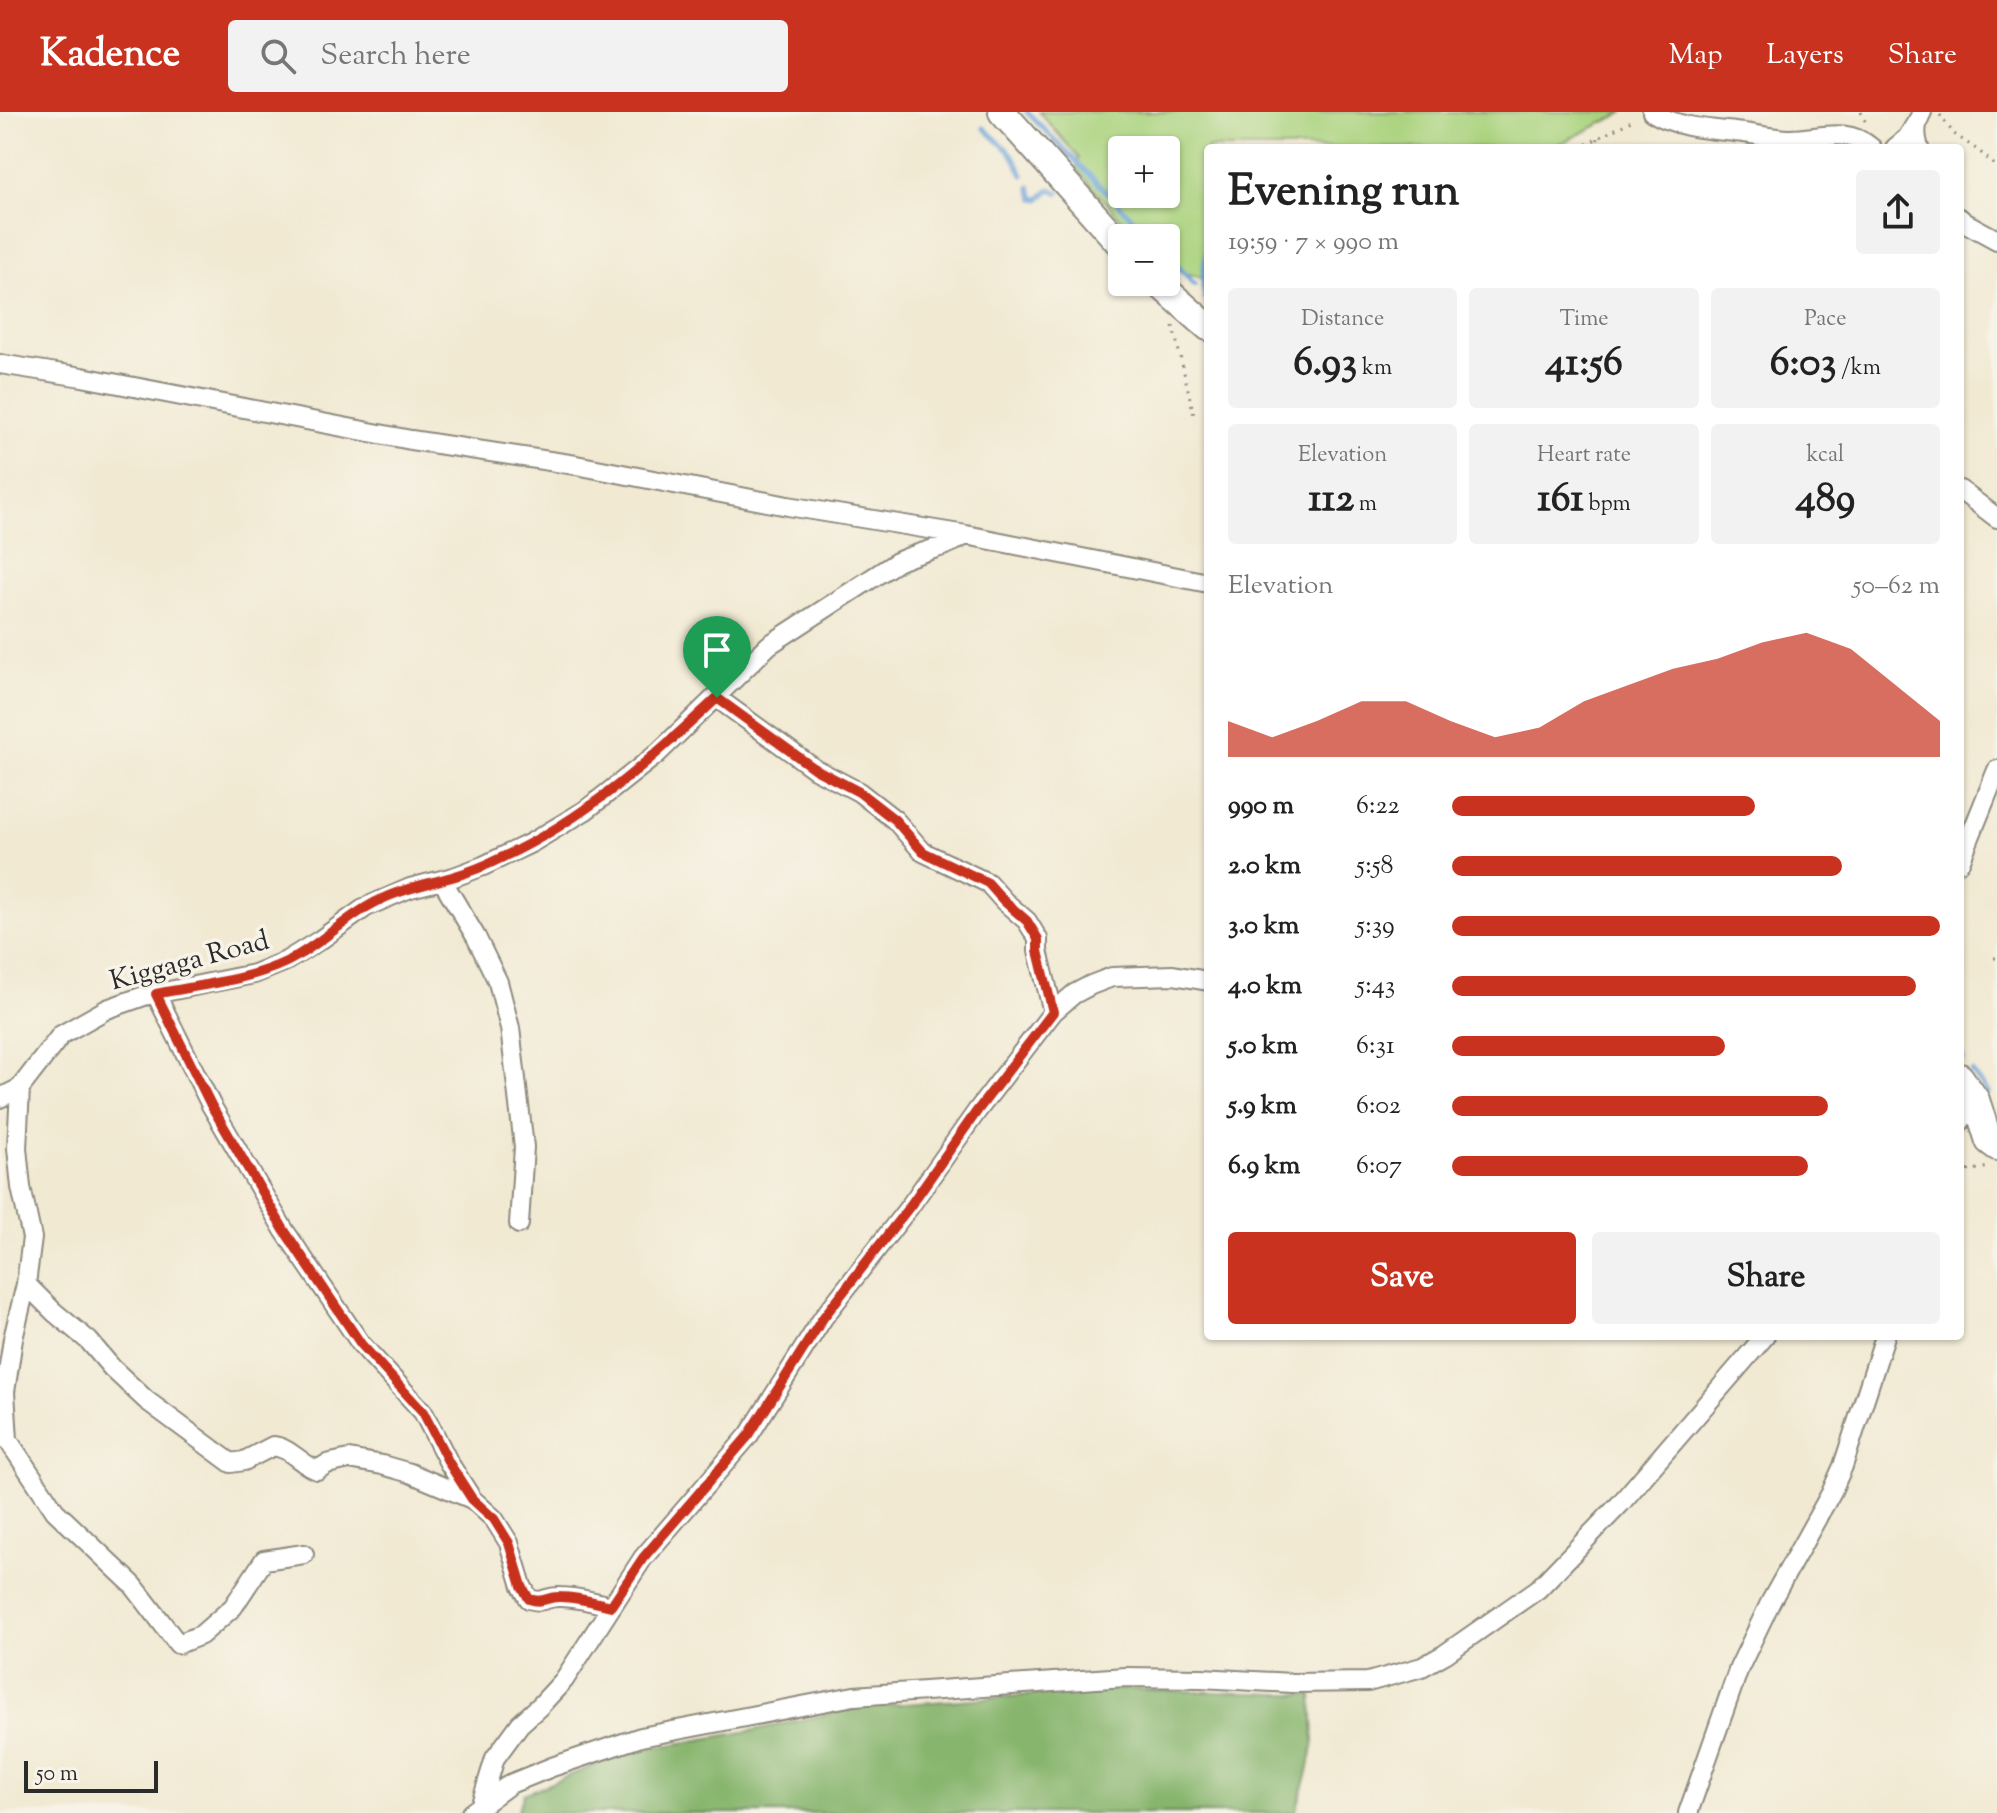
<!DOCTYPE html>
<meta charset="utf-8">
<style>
body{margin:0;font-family:"Sorts Mill Goudy",serif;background:#f2f2f2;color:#222;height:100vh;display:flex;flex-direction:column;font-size:30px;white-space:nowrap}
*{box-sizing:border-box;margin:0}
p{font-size:26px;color:#767676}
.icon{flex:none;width:44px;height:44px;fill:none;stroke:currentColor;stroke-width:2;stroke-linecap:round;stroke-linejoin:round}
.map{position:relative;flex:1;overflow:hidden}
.details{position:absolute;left:1204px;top:32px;width:760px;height:1196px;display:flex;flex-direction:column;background:#fff;border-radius:8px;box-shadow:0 2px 6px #0004}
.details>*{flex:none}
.controls{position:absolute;left:1108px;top:24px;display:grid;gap:16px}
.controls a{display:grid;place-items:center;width:72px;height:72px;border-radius:8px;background:#fff;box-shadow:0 2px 6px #0004;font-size:40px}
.scale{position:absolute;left:24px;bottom:20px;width:134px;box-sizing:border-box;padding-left:8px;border:4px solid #2b2b2b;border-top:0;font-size:22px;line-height:28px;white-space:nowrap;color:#2b2b2b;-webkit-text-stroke:6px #f7f3e8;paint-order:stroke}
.pin{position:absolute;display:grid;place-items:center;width:68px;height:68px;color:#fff;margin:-82px -34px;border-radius:50% 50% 50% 0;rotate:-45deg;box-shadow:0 0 8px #0007}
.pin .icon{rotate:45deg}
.round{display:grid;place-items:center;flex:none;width:84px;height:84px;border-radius:8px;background:#f2f2f2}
.head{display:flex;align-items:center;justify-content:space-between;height:136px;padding:0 24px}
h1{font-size:44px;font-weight:700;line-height:60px}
.metrics{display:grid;grid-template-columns:repeat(3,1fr);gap:12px;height:136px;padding:8px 24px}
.metrics div{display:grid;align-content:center;border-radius:8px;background:#f2f2f2;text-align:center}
.metrics b{font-size:40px;font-weight:700}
.metrics small{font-size:22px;font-weight:400}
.metrics p{font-size:22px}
.chart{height:224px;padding:16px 24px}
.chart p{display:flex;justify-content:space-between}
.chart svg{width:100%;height:144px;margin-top:8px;fill:#c8321e;opacity:.7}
.action{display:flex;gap:16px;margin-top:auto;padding:16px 24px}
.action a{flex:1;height:92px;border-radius:8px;background:#c8321e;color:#fff;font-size:32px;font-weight:700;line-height:92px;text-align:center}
.action a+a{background:#f2f2f2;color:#222}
ul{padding:0 24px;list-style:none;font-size:26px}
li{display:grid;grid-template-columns:128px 96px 1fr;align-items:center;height:60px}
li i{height:20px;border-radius:10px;background:#c8321e}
header{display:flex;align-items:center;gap:48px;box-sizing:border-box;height:112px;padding:0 40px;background:#c8321e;color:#fff}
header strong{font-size:38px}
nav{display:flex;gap:44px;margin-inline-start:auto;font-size:28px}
.search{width:560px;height:72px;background:#f2f2f2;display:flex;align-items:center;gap:20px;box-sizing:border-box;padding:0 28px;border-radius:8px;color:#767676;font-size:30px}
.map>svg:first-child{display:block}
.green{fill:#aad37e;stroke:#6a7f54;stroke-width:2;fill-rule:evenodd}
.forest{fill:#87b56d;stroke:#59704c;stroke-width:2}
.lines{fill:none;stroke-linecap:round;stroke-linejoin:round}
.stream{stroke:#68a2d8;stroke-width:5}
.street-casing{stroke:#8e8a7e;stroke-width:22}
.secondary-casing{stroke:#8e8a7e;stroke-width:30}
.path{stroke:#8e8a7e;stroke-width:3;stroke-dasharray:2 6;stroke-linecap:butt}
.street{stroke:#fff;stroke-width:18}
.secondary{stroke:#fff;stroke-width:26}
.route-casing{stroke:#fff;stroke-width:16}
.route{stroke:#c8321e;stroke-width:10}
.labels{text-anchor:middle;stroke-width:7;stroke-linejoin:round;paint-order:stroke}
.street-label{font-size:28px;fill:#2b2b2b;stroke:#f7f3e8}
</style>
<header>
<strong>Kadence</strong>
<div class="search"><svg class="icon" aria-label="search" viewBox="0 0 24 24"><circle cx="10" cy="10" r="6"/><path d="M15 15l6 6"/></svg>Search here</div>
<nav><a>Map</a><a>Layers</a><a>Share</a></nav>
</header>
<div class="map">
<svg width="1997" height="1701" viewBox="0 0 1997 1701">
<rect width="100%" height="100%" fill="#f7f3e8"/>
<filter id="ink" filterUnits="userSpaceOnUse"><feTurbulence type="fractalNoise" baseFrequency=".0125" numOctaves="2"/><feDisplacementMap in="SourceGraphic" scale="16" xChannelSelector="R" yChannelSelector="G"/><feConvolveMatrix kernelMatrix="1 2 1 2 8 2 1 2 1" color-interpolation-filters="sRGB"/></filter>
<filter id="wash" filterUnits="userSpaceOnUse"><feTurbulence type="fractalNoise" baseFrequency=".006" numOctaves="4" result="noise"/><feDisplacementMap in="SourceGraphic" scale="32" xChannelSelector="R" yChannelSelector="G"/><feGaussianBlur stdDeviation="1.8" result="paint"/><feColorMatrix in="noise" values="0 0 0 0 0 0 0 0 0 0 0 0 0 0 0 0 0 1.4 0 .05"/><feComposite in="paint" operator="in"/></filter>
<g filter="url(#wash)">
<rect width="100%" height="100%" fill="#f1e9d2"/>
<path class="green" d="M1039,0H1625L1551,36H1208V167C1193,164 1178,160 1166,149V126H1141L1120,106L1076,57L1079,46ZM1122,38H1166V82H1122Z"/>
<path class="forest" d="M1118,1577L1312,1583L1314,1630L1307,1664L1295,1701H520L518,1697L524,1682L625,1641L755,1618L861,1595Z"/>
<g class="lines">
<path class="stream" d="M1027,0L1152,126
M984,16L1012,42L1023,63
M1030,75L1034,86L1039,87L1051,77L1059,81
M1166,141L1194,172
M1206,187C1200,169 1205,151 1208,133
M1960,943L1963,947
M1972,960L1988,981"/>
</g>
</g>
<g filter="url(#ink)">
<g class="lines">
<g class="street-casing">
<path id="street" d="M1652,0C1679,17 1713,17 1744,21C1758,23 1773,26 1787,27C1818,28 1845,13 1872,36
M1895,36L1907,26L1918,8
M1919,36C1915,22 1915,13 1922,0
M1960,106L1964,110L1997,128
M0,252L82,265L411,328L576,353L788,394L966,423L1208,471
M1960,378L1997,406
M717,586L815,657L859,680L895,708L923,740L988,771L1004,789L1027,809L1038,827V839L1053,900
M1960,750L1997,658
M442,768L476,825L498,870L510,916L524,1035L519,1112
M156,882L211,993L284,1118L361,1232L423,1300L449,1351L472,1387
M20,976L17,1036L21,1075L32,1126L26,1172L13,1227L5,1280L8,1328L55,1399L133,1473L178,1532L201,1523L233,1495L264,1448L304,1442
M0,986L20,976L61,923L107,897L144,884L254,862L286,849L320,828L366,795L410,776L454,765L483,754L531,731L586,698L657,642L769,533L897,450C920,439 944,437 966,423
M1960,1010L1976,988
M26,1172L54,1200L89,1229L112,1256L146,1288L231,1351L244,1349L273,1334C291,1336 300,1352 317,1358L327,1352L349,1347L382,1353L410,1361L472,1387L494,1407L509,1431L522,1474L529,1487C546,1492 545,1484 560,1485C577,1485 594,1490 611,1494
M481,1692L495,1646L520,1612L540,1594L564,1568L643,1446L749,1323L823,1206L910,1094L977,999L1053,900L1074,882L1091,873L1112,865L1173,863L1208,869
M471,1701L510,1672L552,1655L641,1625L854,1584L1125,1565L1201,1566L1292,1571L1368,1570L1422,1555L1445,1542L1538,1477L1620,1392L1765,1224
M1688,1701L1739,1556L1771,1489L1831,1381L1843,1354L1885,1224"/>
</g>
<g class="secondary-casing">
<path id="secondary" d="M1002,0L1122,134
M1157,170L1208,215
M1960,965L1976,988L1989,1029L1997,1035"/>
</g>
<path class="path" d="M1861,0L1866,11
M1940,3L1954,22L1979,39L1997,55
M1579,36L1635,7
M1596,36L1598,26
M1173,214L1194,303
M1994,846H1997
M1960,1060L1990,1055"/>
<use href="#street" class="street"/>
<use href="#secondary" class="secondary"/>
</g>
</g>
<g class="lines" filter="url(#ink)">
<g class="route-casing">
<path id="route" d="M717,586L815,657L859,680L895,708L923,740L988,771L1004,789L1027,809L1038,827V839L1053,900L977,999L910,1094L823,1206L749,1323L643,1446L611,1494C594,1490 577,1485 560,1485C546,1484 545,1492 529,1487L522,1474L509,1431L494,1407L472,1387L449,1351L423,1300L361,1232L284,1118L211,993L156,882C199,873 246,869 286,850C321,833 347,803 382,787C405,776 428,772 452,765C470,760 487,753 503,745C585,707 652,647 717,586Z"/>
</g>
<use href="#route" class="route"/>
</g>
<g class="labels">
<g class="street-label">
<text transform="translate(189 847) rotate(-15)" y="10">Kiggaga Road</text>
</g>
</g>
</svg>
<div class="controls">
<a>+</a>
<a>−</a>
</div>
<div class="scale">50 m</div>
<div class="pin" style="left:717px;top:586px;background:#1e9e55"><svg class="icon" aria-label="arrive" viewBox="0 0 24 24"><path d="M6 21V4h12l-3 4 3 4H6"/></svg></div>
<section class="details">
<div class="head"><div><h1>Evening run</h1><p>19:59 · 7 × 990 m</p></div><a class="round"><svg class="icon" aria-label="share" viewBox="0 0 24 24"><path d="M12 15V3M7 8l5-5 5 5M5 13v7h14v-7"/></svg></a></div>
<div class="metrics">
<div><p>Distance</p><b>6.93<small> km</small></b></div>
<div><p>Time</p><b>41:56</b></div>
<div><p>Pace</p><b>6:03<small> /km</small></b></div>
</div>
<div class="metrics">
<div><p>Elevation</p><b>112<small> m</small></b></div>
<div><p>Heart rate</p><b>161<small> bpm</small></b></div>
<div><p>kcal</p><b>489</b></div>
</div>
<div class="chart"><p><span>Elevation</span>50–62 m</p>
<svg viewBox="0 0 160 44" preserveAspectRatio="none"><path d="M0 44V33L10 38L20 33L30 27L40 27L50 33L60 38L70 35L80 27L90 22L100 17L110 14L120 9L130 6L140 11L150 22L160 33V44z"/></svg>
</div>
<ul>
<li><b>990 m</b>6:22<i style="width:62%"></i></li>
<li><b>2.0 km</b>5:58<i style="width:80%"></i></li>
<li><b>3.0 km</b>5:39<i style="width:100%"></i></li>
<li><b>4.0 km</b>5:43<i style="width:95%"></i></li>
<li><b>5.0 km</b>6:31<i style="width:56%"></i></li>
<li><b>5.9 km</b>6:02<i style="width:77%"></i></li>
<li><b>6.9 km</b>6:07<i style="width:73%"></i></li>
</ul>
<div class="action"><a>Save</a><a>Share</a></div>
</section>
</div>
